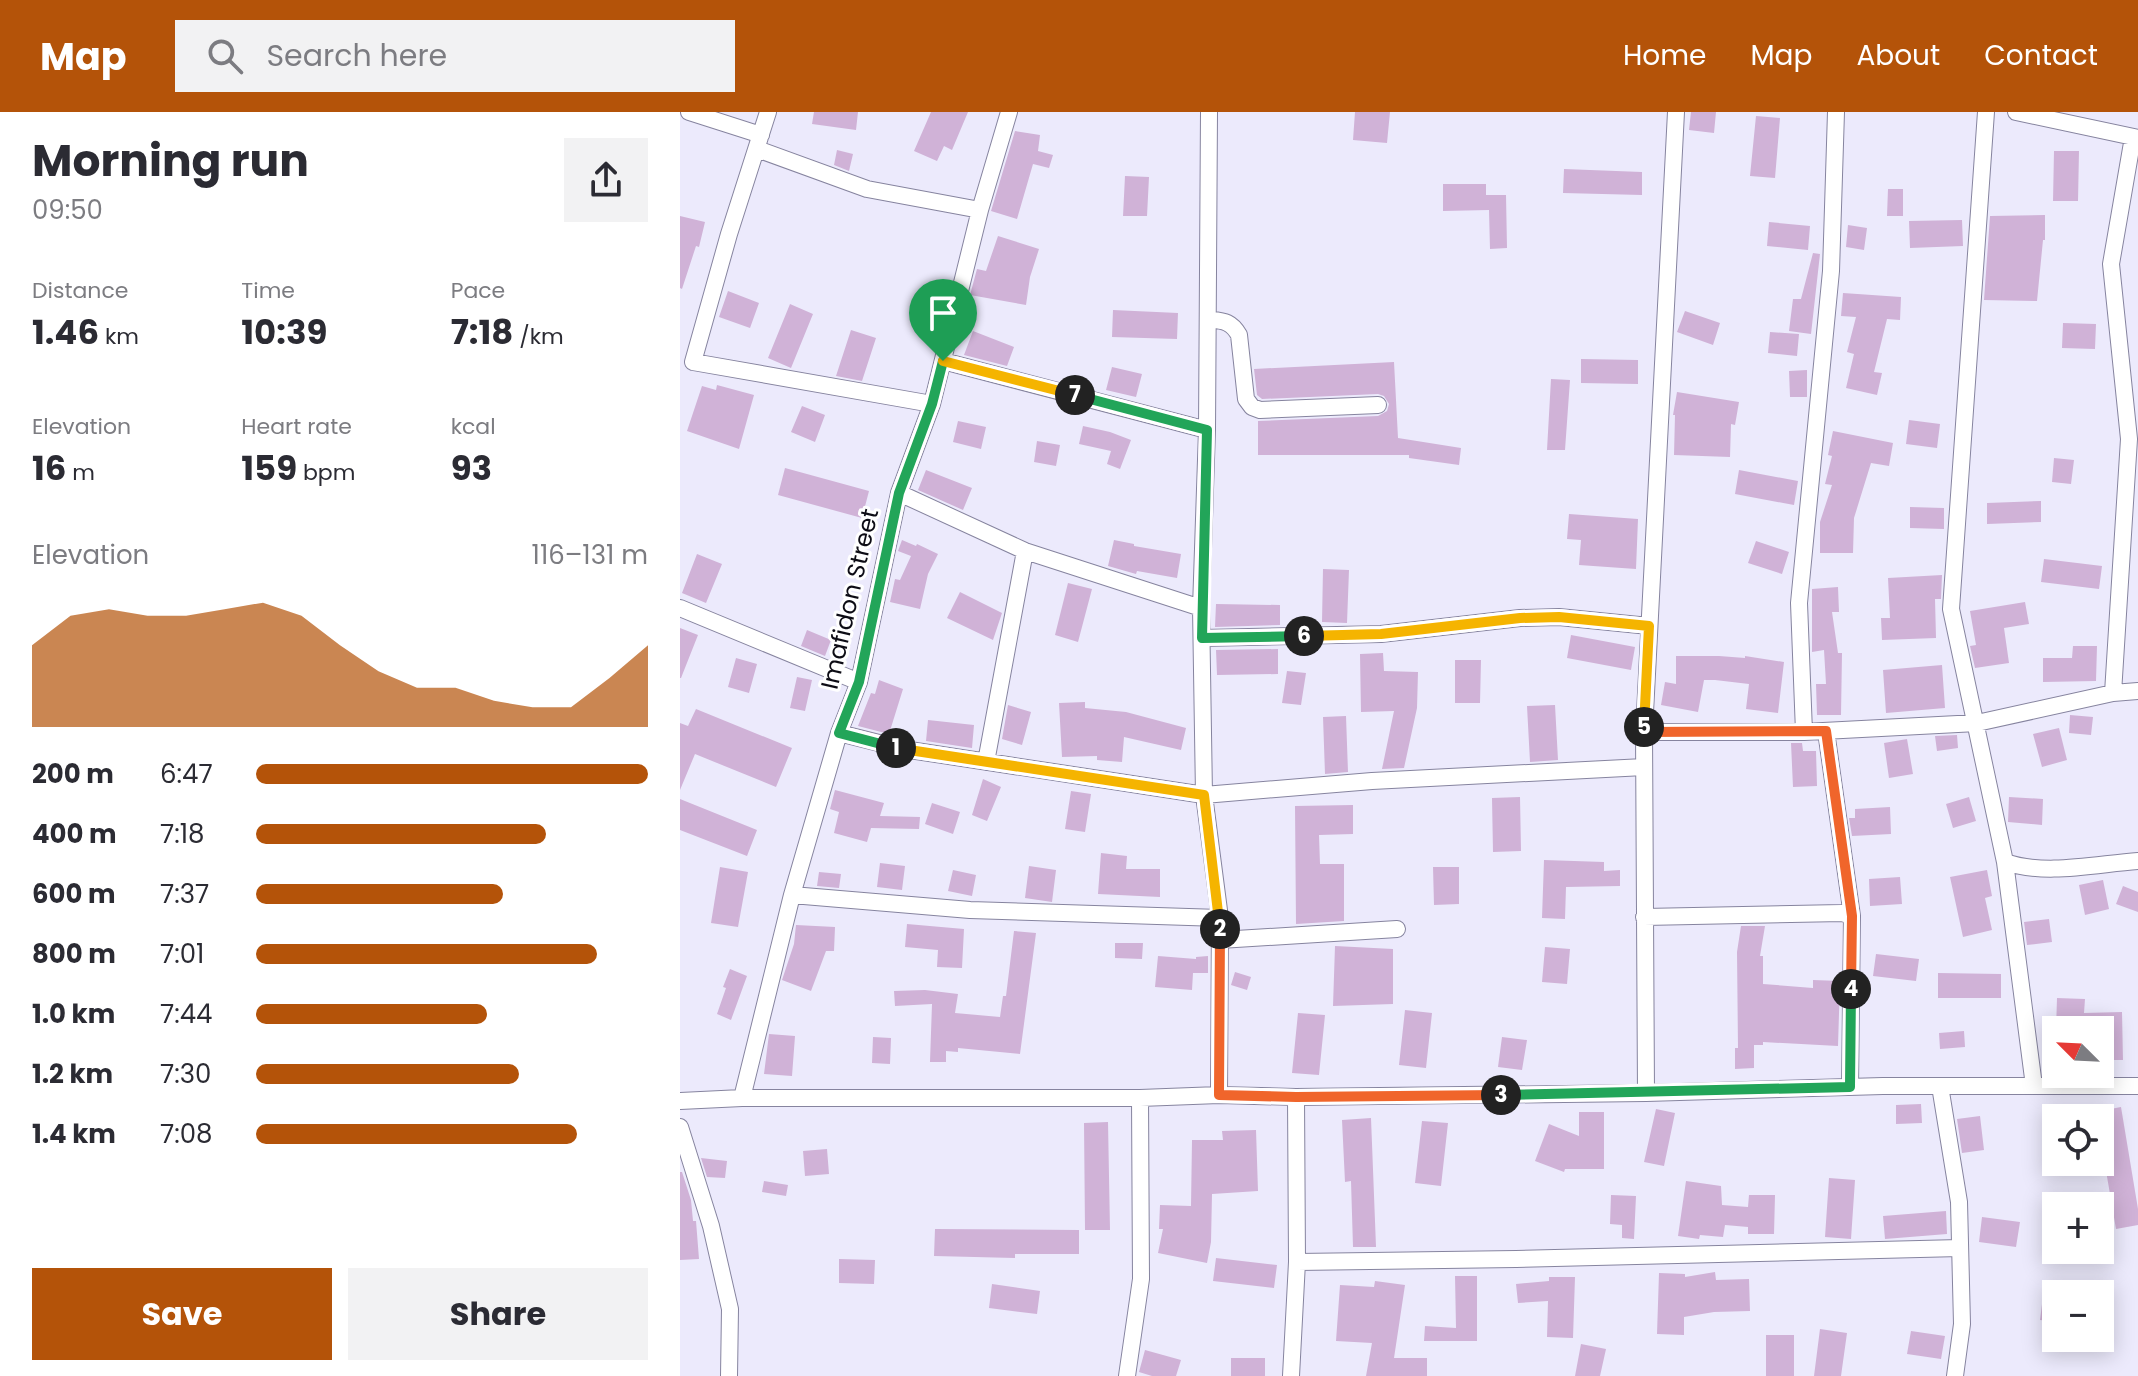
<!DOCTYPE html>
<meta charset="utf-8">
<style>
body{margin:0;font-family:Poppins,sans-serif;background:#f2f2f3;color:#2b2b33;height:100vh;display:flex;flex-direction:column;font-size:30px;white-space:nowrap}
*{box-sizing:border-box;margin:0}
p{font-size:26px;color:#7c7c81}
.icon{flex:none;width:44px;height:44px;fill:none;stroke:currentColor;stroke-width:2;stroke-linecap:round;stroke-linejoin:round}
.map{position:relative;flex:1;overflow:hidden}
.panel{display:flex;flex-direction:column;background:#fff;width:680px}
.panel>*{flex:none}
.needle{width:52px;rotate:294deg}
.fabs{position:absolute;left:1362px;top:904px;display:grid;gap:16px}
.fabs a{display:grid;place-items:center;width:72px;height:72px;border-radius:0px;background:#fff;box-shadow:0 4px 20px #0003;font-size:40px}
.pin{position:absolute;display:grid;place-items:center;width:68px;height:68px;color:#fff;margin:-82px -34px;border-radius:50% 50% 50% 0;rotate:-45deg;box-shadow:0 0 8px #0007}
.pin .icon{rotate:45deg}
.km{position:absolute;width:40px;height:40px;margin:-20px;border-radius:50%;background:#222;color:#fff;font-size:22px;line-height:40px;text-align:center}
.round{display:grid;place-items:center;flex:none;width:84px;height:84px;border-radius:0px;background:#f2f2f3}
.overview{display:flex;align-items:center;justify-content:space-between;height:136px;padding:0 32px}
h1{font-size:44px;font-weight:700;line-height:60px}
.stats{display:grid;grid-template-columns:repeat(3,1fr);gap:12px;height:136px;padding:8px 32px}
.stats div{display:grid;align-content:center}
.stats b{font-size:34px;font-weight:700}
.stats small{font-size:22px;font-weight:400}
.stats p{font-size:22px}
.chart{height:224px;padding:16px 32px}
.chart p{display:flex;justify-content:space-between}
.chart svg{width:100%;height:144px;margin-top:8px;fill:#b45309;opacity:.7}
.action{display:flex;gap:16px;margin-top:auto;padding:16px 32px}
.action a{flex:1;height:92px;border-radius:0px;background:#b45309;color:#fff;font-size:32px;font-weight:700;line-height:92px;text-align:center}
.action a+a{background:#f2f2f3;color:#2b2b33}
ul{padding:0 32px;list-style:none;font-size:26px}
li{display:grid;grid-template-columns:128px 96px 1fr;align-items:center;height:60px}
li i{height:20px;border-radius:10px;background:#b45309}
header{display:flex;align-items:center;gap:48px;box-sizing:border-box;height:112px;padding:0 40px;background:#b45309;color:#fff}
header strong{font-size:38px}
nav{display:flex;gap:44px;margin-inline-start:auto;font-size:28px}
.search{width:560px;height:72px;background:#f2f2f3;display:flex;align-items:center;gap:20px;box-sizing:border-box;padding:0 28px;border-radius:0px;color:#7c7c81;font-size:30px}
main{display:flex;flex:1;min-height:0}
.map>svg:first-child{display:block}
.building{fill:#d0b2d7}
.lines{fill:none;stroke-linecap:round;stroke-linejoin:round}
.street-casing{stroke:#86849f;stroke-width:18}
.street{stroke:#fff;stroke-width:16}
.split-1-casing{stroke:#fff;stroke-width:16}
.split-2-casing{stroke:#fff;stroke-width:16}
.split-3-casing{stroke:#fff;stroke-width:16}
.split-4-casing{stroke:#fff;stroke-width:16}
.split-5-casing{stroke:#fff;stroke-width:16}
.split-6-casing{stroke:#fff;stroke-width:16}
.split-7-casing{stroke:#fff;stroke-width:16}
.split-8-casing{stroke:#fff;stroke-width:16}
.split-1{stroke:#22a559;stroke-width:10}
.split-2{stroke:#f5b400;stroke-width:10}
.split-3{stroke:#f0652b;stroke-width:10}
.split-4{stroke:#22a559;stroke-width:10}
.split-5{stroke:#f0652b;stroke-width:10}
.split-6{stroke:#f5b400;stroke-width:10}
.split-7{stroke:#22a559;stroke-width:10}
.split-8{stroke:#f5b400;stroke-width:10}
.labels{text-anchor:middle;stroke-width:6;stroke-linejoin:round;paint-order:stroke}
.street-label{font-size:24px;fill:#0d0c15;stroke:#fff}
</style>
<header>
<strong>Map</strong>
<div class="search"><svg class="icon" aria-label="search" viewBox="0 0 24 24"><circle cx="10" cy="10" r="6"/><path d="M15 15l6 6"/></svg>Search here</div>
<nav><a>Home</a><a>Map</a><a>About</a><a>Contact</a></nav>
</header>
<main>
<section class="panel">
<div class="overview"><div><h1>Morning run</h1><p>09:50</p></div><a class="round"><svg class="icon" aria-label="share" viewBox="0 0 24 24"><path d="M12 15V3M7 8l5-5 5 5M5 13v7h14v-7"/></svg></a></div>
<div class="stats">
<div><p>Distance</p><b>1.46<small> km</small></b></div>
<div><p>Time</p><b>10:39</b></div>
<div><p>Pace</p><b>7:18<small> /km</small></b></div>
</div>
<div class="stats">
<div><p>Elevation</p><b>16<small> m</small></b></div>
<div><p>Heart rate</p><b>159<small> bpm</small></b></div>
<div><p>kcal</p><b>93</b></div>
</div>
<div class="chart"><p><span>Elevation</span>116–131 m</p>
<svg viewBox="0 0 160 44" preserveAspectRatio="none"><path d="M0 44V19L10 10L20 8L30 10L40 10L50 8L60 6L70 10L80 19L90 27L100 32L110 32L120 36L130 38L140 38L150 29L160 19V44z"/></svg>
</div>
<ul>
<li><b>200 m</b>6:47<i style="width:100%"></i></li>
<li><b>400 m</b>7:18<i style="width:74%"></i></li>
<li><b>600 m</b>7:37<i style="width:63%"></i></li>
<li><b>800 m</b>7:01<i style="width:87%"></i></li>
<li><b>1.0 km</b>7:44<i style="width:59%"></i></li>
<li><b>1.2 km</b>7:30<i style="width:67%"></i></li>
<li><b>1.4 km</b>7:08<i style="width:82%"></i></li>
</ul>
<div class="action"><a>Save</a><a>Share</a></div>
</section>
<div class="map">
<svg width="1458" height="1264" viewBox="0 0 1458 1264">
<rect width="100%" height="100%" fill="#eceafc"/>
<path class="building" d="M134,0H178L176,18L132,12Z
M251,0H288L272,38L264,34L257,49L234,39Z
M675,0H710L707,31L673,28Z
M1011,0H1036L1034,21L1009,18Z
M1076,4L1100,6L1095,66L1070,64Z
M335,19L360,23L358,39L373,43L369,56L353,52L337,107L311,99Z
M157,38L173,42L169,59L154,53Z
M1374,39H1399L1398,89H1373Z
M884,57L962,60V83L883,81Z
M445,64L469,65L467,104H443Z
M763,72H806V83H826L827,136L810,137L809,98L763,99Z
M1208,77H1223V104H1207Z
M1365,103V128H1363L1357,189L1304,188L1310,104Z
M0,104L25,110L19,135L16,134L2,177L0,176Z
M1282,108L1283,134L1230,136L1229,109Z
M1089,110L1130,114L1128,138L1087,134Z
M1168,113L1187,116L1184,138L1166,135Z
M318,124L359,137L350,165L346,193L290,183L297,157L306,159Z
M1133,141L1140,142L1131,222L1109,219L1113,187H1121Z
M48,179L79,191L70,216L39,205Z
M1163,181L1221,185L1220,208L1207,207L1194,260L1202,261L1197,283L1166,276L1174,242L1167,240L1176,205L1161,204Z
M110,192L133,202L111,256L88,246Z
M433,198L498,201L497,227L432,225Z
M1005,199L1040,211L1033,233L997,220Z
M1383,211L1416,212L1415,237L1382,236Z
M171,218L196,226L182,269L156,264Z
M293,219L334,235L327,254L284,243Z
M1090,220L1119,222L1117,244L1088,241Z
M901,247L958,248V272L901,271Z
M714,250L718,326L781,336L779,353L729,346V343H578V309L698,304L707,299L709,292L704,284L698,282L582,287L577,283L574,257Z
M432,255L462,262L456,285L426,278Z
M1127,258V285H1110L1109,259Z
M871,267L890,268L885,338H867Z
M37,273L74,283L59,337L7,319L22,274L36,278Z
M997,280L1059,290L1055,313L1051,312L1050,345L994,343L995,303H993Z
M122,294L145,303L135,330L111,320Z
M1229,308L1260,312L1257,336L1226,332Z
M278,309L306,315L301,337L273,330Z
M403,314L430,320L451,328L440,357L427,352L431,339L399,332Z
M1153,319L1213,331L1209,354L1191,351L1174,406L1173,441H1140V410L1152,373L1145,372L1152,344L1148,343Z
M357,329L380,333L376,354L354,350Z
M1374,346L1394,348L1391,372L1372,370Z
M105,356L189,379L182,406L98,383Z
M246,358L292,376L283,398L238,378Z
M1059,358L1118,369L1114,393L1055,382Z
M1361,389V410L1307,412V391Z
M1230,395L1264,396V417L1230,416Z
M889,402L958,407L956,457L899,453L901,428L887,427Z
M222,428L236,434L237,432L258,442L248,462L240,497L210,490L215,467L220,468L231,444L218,439Z
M434,428L454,432V434L501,442L497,466L457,459L456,462L428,454Z
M1076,429L1109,440L1102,462L1068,451Z
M17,442L42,452L26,491L2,481Z
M1364,447L1422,454L1419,477L1361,470Z
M643,457L669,458L667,511L642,510Z
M1262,463L1261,487H1255L1256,526L1202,528L1201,506H1210L1208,466Z
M388,471L412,477L398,530L375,523Z
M1158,475L1159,500H1152L1158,541H1162L1161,603H1137L1136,572H1146L1144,538L1132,540V477Z
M280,480L322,501L313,528L267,506Z
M1345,490L1349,512L1324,516L1329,551L1295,556L1290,534L1296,533L1290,499Z
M536,492L600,493V513L535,515Z
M0,516L18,523L1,566H0Z
M127,518L151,528L145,544L121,534Z
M891,523L955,535L951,558L887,546Z
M1393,534H1417L1416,569L1363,570V546H1392Z
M598,537V562L537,563L536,538Z
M703,541L704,559L738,560L737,596L724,656L702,657L714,599L681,600L680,542Z
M996,544H1039L1065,546V544L1104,550L1098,601L1066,597L1069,572L1035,568H1024L1018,600L981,593L985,570L996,572Z
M56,546L77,552L69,581L48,575Z
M775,548H801L800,591H775Z
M1262,553L1265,596L1206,601L1203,558Z
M607,559L626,561L621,593L602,591Z
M117,565L132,568L125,599L110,596Z
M199,568L223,577L209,622L178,614L191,581L195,582Z
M405,590V596L446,600L506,616L501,638L444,625L442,650L417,648V644L382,645L379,591Z
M328,593L351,600L342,633L322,627Z
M875,593L878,648L850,650L847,594Z
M16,597L112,636L96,675L15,642L0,678V611L8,614Z
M1390,603L1413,605L1411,623L1389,621Z
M666,604L668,660L645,662L643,605Z
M248,608L294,613L292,636L246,629Z
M1379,616L1387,648L1362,655L1353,622Z
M1277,623L1278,636L1257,639L1255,624Z
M1227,627L1233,662L1209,666L1204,631Z
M1111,631H1122L1123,639H1136L1137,674L1113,675Z
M303,667L321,675L307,709L292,703Z
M155,678L204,691L200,704L240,705L239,717L191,716L187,730L154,721L159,700L150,697Z
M391,679L411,682L405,720L385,717Z
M840,685L841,739L813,740L812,686Z
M1289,685L1296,709L1273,716L1266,692Z
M1329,685L1363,687L1362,713L1328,710Z
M0,687L77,718L67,744L0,718Z
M252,691L280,700L273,722L245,712Z
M673,693V722L639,723L640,752H664V809L616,812L615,694Z
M1210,695L1211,722L1172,724L1169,706H1175V697Z
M421,741L447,744L446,757H480V785L418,782Z
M864,748L924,750V759L940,758V774L886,775L885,807L862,806Z
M200,751L225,754L222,778L197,775Z
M349,754L376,758L372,790L345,786Z
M40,755L68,760L58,815L31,811Z
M753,755H779V792L754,793Z
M273,758L296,763L292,784L268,779Z
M1307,758L1312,784L1305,786L1312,818L1283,825L1270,765Z
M139,760L161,762L159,776L137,774Z
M1220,765L1222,792L1190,794L1189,767Z
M1423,768L1429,797L1405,803L1399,773Z
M1443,774L1458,780V800L1436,792Z
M1369,807L1372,830L1347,833L1344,810Z
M227,812L284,817L282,856L257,855L258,838L225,835Z
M116,813L155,815L154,839H146L131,879L102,868L114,832Z
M1061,814H1085L1080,844H1083V872L1133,876V868L1160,869L1158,934L1083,930V933H1074V956L1055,957V936H1058L1057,840Z
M334,819L356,821L340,942L278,936V940L266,939V950H250L252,892L215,894L214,879L245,878L278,882L275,901L320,905L323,884H326Z
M435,831H463L462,847L435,846Z
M655,834L713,837V892L653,894Z
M865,835L890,837L887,872L862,870Z
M1196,842L1239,847L1236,869L1193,864Z
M478,844L516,847V845L528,844V861H513L512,878L475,875Z
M50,857L67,864L51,908L37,902L46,876L43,875Z
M555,860L571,865L567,878L551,873Z
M1258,861L1321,862V886H1258Z
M1377,886L1405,887L1404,901L1442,900L1443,948H1420V918H1376Z
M725,898L752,901L746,956L719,953Z
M618,901L645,903L639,963L612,961Z
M1284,919L1285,935L1260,937L1259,921Z
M89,922L115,924L112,964L84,962Z
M193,925L211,926L210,952L192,951Z
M822,925L847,928L842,958L818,955Z
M1241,992L1242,1011L1216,1012V993Z
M1441,995L1458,1097V1113L1436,1117L1420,1024V999Z
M976,997L995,1001L984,1054L964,1050Z
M899,1000H924V1057H885L884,1060L855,1049L869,1012L899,1024Z
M1300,1004L1304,1038L1282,1041L1277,1007Z
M691,1006L696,1135H673L671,1069L665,1070L662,1008Z
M742,1009L768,1011L761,1074L735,1071Z
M428,1010L430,1118H405L404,1011Z
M576,1018L578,1079L532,1082L531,1130L527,1151L478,1141L483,1117H479L480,1093L511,1094L512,1028H543L542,1019Z
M147,1037L149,1062L125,1064L123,1039Z
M21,1046L47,1049L45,1066L27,1065Z
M0,1060H2L11,1088L13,1109H16L19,1147L0,1148Z
M1149,1066L1175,1068L1171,1127L1145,1125Z
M84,1069L108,1073L106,1084L82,1080Z
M1006,1069L1041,1074L1042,1093L1068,1095L1069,1083H1095L1094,1122H1068V1115L1045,1113L1043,1125L1020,1123L1019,1127L998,1124Z
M931,1083L956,1084L954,1127L942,1126V1113L930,1112Z
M1266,1099L1267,1122L1205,1127L1203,1104Z
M1302,1105L1340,1110L1336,1135L1299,1130Z
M255,1117L399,1118V1142H335V1146L254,1144Z
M536,1146L597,1153L594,1176L533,1169Z
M159,1147L195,1148L194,1172L159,1171Z
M1035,1160L1036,1168L1069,1167L1070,1199L1034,1200L1004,1205V1223L977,1222L979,1161L1005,1162V1165Z
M775,1164H797V1229H744L745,1214L776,1216Z
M869,1165H895L893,1226L867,1225L868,1189L838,1191L836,1172L869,1169Z
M695,1169L725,1173L714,1246H747V1264H686L692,1231L656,1229L660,1173L694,1175Z
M312,1172L360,1179L357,1202L309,1196Z
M1364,1176L1376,1177V1210L1360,1208Z
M1140,1217L1167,1221L1161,1264H1134Z
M1231,1219L1265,1224L1261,1247L1227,1242Z
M1086,1223H1114V1264H1086Z
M901,1232L926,1237L920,1264H895Z
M465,1238L501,1248L496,1264H472L459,1260Z
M551,1246H585V1264H551Z"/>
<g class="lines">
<g class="street-casing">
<path id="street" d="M9,0L81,23
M88,0L49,122L13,250L252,292
M529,0L527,318L521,496L524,683L540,806L539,983
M1306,0L1271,497L1325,750C1365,764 1416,752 1458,749
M1336,0L1458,26
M77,37L187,77L300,98
M528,207C543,209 551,209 559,223L566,287L572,295L580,298L698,293
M263,249L527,318
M219,381L345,439L521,496
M0,496L179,570
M522,526L701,522L840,506L879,505L969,514
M1433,581L1449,327L1431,152L1453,25
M1146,619L1172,804L1170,975
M964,620H1124L1297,611L1433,581L1458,579
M1124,620L1119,491L1151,159L1156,0
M159,621L223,637L524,683L692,669L964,655
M306,650L345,439
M1325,750L1354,974
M112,783L290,798L540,806
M964,805L1162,801L1172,804
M540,828L717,817
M1260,974L1279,1090L1282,1212L1275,1264
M966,981L964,620L996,0
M62,986L112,783L159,621L179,570L219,381L252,292L300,98L329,0
M0,989L62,986H460L539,983L616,985L966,981L1203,974H1458
M0,1015L31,1114L50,1197L49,1264
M617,1150L836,1147L1280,1136
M447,1264L461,1167L460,986
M611,1264L617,1150L616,985"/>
</g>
<use href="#street" class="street"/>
</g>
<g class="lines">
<g class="split-1-casing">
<path id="split-1" d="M216,636L159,621L179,570L219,381L252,292L263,249"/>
</g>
<g class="split-2-casing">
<path id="split-2" d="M216,636L524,683L540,817"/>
</g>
<g class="split-3-casing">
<path id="split-3" d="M540,817L539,983L616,985L821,983"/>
</g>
<g class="split-4-casing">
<path id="split-4" d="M821,983L1170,975L1171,877"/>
</g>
<g class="split-5-casing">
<path id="split-5" d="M964,615V620L1146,619L1172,804L1171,877"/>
</g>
<g class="split-6-casing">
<path id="split-6" d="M624,524L701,522L840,506L879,505L969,514L964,615"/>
</g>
<g class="split-7-casing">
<path id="split-7" d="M395,283L527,318L522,526L624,524"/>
</g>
<g class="split-8-casing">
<path id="split-8" d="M263,249L395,283"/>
</g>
<use href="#split-1" class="split-1"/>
<use href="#split-2" class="split-2"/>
<use href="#split-3" class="split-3"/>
<use href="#split-4" class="split-4"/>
<use href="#split-5" class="split-5"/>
<use href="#split-6" class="split-6"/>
<use href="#split-7" class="split-7"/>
<use href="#split-8" class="split-8"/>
</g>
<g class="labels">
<g class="street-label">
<text transform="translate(170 487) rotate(-77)" y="8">Imafidon Street</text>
</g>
</g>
</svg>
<div class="fabs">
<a><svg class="needle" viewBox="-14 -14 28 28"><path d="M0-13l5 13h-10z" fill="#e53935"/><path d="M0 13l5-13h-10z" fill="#7c7c81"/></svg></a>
<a><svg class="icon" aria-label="locate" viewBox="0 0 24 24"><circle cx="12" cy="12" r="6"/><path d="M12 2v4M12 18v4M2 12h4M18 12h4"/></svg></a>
<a>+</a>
<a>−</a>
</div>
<div class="pin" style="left:263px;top:249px;background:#1e9e55"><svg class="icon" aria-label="arrive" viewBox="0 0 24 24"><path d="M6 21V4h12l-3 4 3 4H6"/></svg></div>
<b class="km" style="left:216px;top:636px">1</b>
<b class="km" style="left:540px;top:817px">2</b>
<b class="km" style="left:821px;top:983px">3</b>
<b class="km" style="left:1171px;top:877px">4</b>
<b class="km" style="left:964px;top:615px">5</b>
<b class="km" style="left:624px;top:524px">6</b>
<b class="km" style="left:395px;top:283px">7</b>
</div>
</main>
